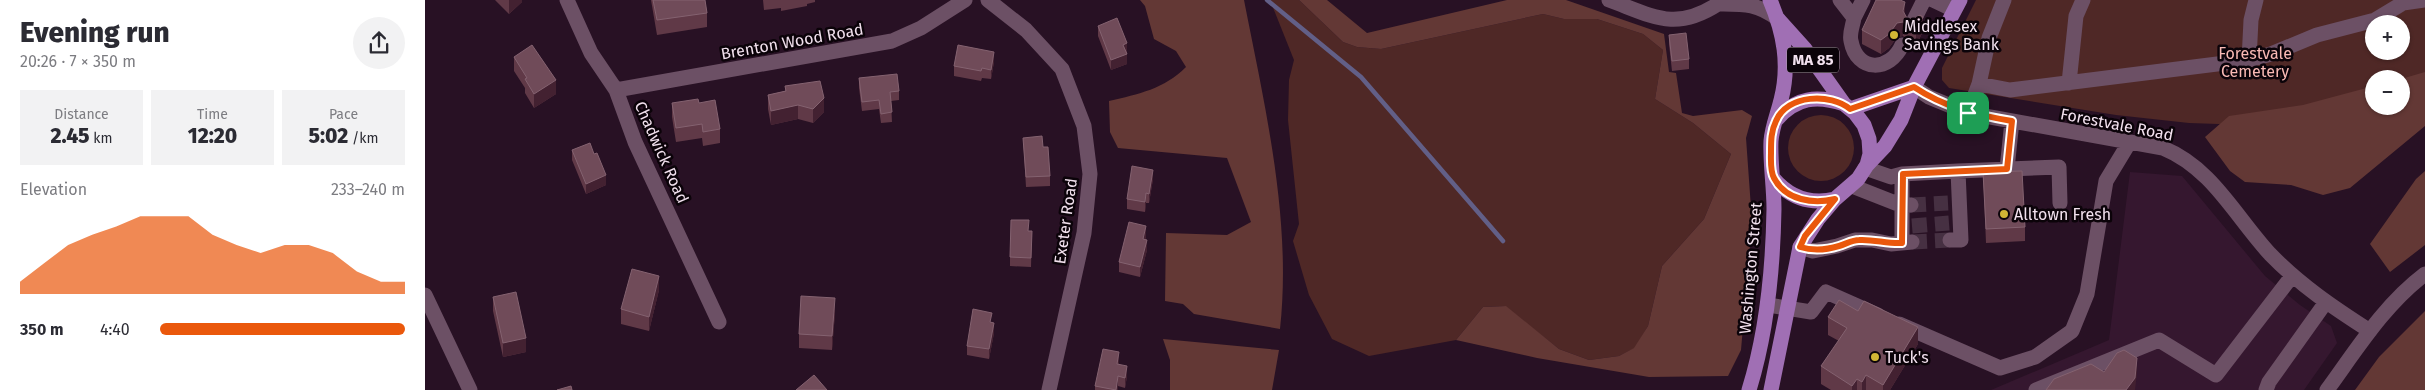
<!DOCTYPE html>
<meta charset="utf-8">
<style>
body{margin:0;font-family:"Fira Sans",sans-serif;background:#f2f2f3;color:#2b2b33;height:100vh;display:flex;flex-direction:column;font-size:19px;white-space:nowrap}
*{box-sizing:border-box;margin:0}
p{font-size:16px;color:#7c7c81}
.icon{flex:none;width:28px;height:28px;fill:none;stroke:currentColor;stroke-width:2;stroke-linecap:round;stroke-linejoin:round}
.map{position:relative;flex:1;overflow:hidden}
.details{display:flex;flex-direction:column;background:#fff;width:425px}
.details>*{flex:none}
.controls{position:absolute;left:1940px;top:15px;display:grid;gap:10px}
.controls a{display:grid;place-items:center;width:45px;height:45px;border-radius:50%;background:#fff;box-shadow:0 1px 4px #0004;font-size:25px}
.pin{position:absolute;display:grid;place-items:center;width:42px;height:42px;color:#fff;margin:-21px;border-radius:10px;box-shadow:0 2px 8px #0006}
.round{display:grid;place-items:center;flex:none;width:52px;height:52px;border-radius:26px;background:#f2f2f3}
.summary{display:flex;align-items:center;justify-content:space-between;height:85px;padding:0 20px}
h1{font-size:28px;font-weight:800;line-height:38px}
.figures{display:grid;grid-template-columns:repeat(3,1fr);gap:8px;height:85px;padding:5px 20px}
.figures div{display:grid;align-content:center;border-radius:0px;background:#f2f2f3;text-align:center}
.figures b{font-size:21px;font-weight:800}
.figures small{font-size:14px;font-weight:400}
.figures p{font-size:14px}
.chart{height:140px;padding:10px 20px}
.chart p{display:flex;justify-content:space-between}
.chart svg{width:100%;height:90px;margin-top:5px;fill:#ea580c;opacity:.7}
ul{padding:0 20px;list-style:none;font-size:16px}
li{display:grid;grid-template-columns:80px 60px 1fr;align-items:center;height:38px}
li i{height:12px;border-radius:6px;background:#ea580c}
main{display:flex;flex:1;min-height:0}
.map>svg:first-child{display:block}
.built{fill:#35172f}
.green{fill:#4f2826;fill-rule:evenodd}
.forest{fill:#633835}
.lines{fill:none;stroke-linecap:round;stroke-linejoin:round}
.stream{stroke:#625f87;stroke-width:4.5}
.minor-tunnel{stroke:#463042;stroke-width:15;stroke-dasharray:15 8;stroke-linecap:butt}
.minor{stroke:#6c5065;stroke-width:15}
.major{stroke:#a06fb4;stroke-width:15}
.wall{fill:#603947}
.shaded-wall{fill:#432131}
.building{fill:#704b59;stroke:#846270}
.route-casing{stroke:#fff;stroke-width:10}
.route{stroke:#ea580c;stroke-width:6}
.poi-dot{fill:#d2b635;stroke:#0b0309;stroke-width:2}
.labels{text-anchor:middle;stroke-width:5;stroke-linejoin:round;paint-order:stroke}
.shield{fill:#0b0309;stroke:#ad9ea9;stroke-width:1}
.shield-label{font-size:15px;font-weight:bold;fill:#f2e1ee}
.poi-label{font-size:16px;fill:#f2e1ee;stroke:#0b0309;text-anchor:start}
.street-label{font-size:16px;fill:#f2e1ee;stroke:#0b0309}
.park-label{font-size:16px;fill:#f9b9b4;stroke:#0b0309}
</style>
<main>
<section class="details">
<div class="summary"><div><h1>Evening run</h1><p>20:26 · 7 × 350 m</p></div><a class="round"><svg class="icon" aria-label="share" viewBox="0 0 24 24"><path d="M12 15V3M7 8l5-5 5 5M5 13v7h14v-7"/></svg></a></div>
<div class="figures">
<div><p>Distance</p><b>2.45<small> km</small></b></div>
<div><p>Time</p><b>12:20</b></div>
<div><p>Pace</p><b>5:02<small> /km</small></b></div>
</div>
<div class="chart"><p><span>Elevation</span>233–240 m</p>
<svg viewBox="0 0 160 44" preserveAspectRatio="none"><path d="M0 44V38L10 29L20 20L30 15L40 11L50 6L60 6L70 6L80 15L90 20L100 24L110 20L120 20L130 24L140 33L150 38L160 38V44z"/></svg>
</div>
<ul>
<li><b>350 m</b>4:40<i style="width:100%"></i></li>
</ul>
</section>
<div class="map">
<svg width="2000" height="390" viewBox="0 0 2000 390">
<rect width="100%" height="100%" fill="#281124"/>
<path class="built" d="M1705,172L1757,176L1840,276L1875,305L1906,326L1912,343L1879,390H1566L1684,340Z"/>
<path class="green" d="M845,0H874L918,42L932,47L956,49L1118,14L1139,19H1172L1218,34L1238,50L1230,99L1268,123L1306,154L1279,219L1237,266L1223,326L1210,348L1194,356L1164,360L1134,349L1080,306L1058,307L1031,340L944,356L907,339L884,295L868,241L874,224L863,120L864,80L869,60Z
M1551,0H2000V78L1949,79V94L1852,126L1764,123L1691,115L1524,88L1517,80V68ZM1949,24H1976V51H1949Z
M1363 148a33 33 0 1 1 66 0a33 33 0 1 1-66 0Z"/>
<path class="forest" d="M715,0H819C840,107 867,220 855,329L769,314L758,304L740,301L741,233L802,235L826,222L802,158L693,148L685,132L684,101C714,94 739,89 761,67L751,51L729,39L720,6Z
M874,0H902L942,33L1082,0H1141L1239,34L1244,72L1251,73L1257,113L1268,116L1317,110L1327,116L1321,138L1327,222L1316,350L1303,376L1224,377L1112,358L1031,340L1058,307L1081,306L1134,349L1164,360L1194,356L1209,348L1223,326L1237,266L1279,219L1306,154L1268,123L1230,99L1238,50L1218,34L1172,19H1139L1118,14L956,49L932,47L918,42Z
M2000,72V126L1925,188L1898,195L1866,185L1820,182L1805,171L1780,137L1804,116L1878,105L1949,86V106H1976V79Z
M2000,171V245L1965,272L1945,244L1991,179Z
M2000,311V390H1930L1954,357Z
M738,339L854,350L847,390H745V360Z"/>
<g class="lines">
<path class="stream" d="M842,0L936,77L1078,241"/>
<path class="minor-tunnel" d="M1486,205L1523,203
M1487,226L1524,223
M1487,242L1525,240"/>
<path class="minor" d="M142,0L166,53L191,90L210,142L294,322
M563,0L601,30L637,69L659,126L665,174L659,233L624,390
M1184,0C1228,16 1250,32 1293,4
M1295,0L1293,4C1319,4 1332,3 1353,19
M1415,0L1429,18L1438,0
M1508,0L1529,10
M1429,18C1428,25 1424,34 1426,41C1432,73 1465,72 1477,45
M1487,24L1499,0
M1824,60L1826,20L1831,0
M1644,83L1651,16L1658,0
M1554,84L1564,38L1579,0
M1489,87L1504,97L1543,113L1738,148C1787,168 1810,216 1845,254C1875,285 1909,308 1945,331
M191,90L467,41L496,28L540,0
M1543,113L1554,84L1585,90L1824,60L1846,54L1892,35L1950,20L1978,3L2000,0
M1440,168L1466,177L1477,174L1533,171L1536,240H1525
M1582,169L1587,121
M1533,171L1634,167L1635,203
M1427,186L1478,206L1486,205
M1477,243V174
M1375,247L1388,251L1412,246L1430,240H1447L1466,244L1487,242
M0,295L45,390
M1343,305L1386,312L1401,292L1453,315
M1474,324L1575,368L1610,357L1647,331L1662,294L1681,181L1704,143
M1611,390L1734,340L1791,375L1867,276
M1841,390L1844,382L1901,302
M1902,390C1932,349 1959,305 2000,274"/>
<path class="major" d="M1425,109L1489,87
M1351,120C1371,97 1392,95 1419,104
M1442,165L1460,146L1476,120L1489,87L1535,0
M1348,178C1365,198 1385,205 1410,199
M1324,390C1342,332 1348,270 1349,209C1349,186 1345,163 1346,141C1347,127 1353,113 1356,100C1365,65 1359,33 1345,0
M1346,390L1375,247L1393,219L1410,199L1433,179L1442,165L1445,154L1444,139L1439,125L1430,113L1419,104L1380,49L1353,19"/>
</g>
<path class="wall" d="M70,0H97V2L84,14Z
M226,0H280L282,13V27L232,35Z
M338,0H390V2L382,4V6L356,11V8L339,10Z
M1480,15L1482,18L1498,31L1491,46L1478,36L1472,37L1464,48L1456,54L1437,44V30Z
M673,26L702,43V64L686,70L673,36Z
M1244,35L1264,59V69L1247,71L1244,44Z
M89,57L131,94L109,108L100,93V88L89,71Z
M569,62L566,79L557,78L556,81L529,76V66Z
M434,78L474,91V100L466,101L467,122L456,123L454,109L437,111L434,88Z
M360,86L399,112L388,123L373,119L346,125L343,109V95L360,91Z
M247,103H274L295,129V143L278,146L277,138L251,142L247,117Z
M598,138L625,176V186L601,187Z
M147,150L181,185L161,194L147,160Z
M1558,172L1600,227V241L1561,243Z
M728,179L724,203H721L720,212L702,209V199Z
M604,231H607L606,267L585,266V257Z
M721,236L720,240L722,250L715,277L694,272V262Z
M234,290L224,331L196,324V309Z
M68,297L101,352L78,357L68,311Z
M1433,311L1493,344L1465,390H1406L1396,384V366L1414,341L1403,335V317Z
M410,313L407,350L374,348V334Z
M569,333L564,359L542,355V346Z
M694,362V364L702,376L700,388L693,386V390H670V386Z"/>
<path class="shaded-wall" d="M84,0H97V2L84,14Z
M1480,2V17L1478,11Z
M1498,17V31L1491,46V32Z
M1478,22V36L1472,37L1464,48L1456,54V40L1472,23Z
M702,43V53L698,45Z
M569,52V62L566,79V70Z
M702,54V64L686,70V60Z
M131,80V94L109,108V94Z
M399,98V112L388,123V109Z
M373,105V119L346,125V111Z
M728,170V179L724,203V194Z
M181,175V185L161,194V184Z
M721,193V203L720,212V202Z
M721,226V236L718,249V239Z
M722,240V250L715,277V267Z
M234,276V290L224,331V317Z
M410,298V313L407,350V336Z
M569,323V333L564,359V349Z
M1493,327V344L1465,390H1458V385Z
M101,338V352L78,357V343Z
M694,352V362L692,373V364Z
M1712,358V373L1710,390H1701Z
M702,366V376L700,388V378Z
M1441,375V390H1437V382Z
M693,376V390H691Z
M1432,379V390H1427V386Z"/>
<path class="building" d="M228,0H280L282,13L232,20Z
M1451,0H1475L1480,2L1478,11L1482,18L1488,19L1495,15L1498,17L1491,32L1478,22L1472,23L1464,34L1456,40L1437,30Z
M692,18L702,43L698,45L702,54L686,60L673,26Z
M1261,33L1264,59L1247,61L1244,35Z
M107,45L131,80L109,94L100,79L102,78L89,57Z
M533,45L569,52L566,70L557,68L556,71L529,66Z
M472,74L474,91L465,92L467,112L456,114L454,100L437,102L434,78Z
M395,81L399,98L388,109L373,105L346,111L343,95L361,91L360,86Z
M273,99L274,103L290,100L295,129L278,132L277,124L251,128L247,103Z
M617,136L618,147H623L625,176L601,177L598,138Z
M165,143L169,154L172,153L181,175L161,184L147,150Z
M707,166L728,170L724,194L721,193L720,202L702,199Z
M1597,171L1600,227L1561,229L1558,172Z
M586,220H604L603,231H607L606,258L585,257Z
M704,222L721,226L718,239L722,240L715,267L694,262Z
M207,269L234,276L224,317L196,309Z
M91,292L101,338L78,343L68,297Z
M376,296L410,298L407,336L374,334Z
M1414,300L1433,311L1439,301L1493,327L1458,385L1441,375L1437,382L1432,379L1427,386L1396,366L1422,328L1403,317Z
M548,309L567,313L565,322L569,323L564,349L542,346Z
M678,349L694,352L692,364L702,366L700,378L693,376L691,390L670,386Z
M1699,350L1712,358L1710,378L1701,390H1621L1629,379L1666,364L1679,372L1692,353Z
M389,375L402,390H371Z
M146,386L147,390H132Z"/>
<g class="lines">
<g class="route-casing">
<path id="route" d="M1489,87C1519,107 1551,115 1587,121L1582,169L1478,174L1477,243C1462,244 1449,239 1434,240C1427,240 1421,244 1414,246C1401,250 1388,251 1375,247L1380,236L1410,199C1389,204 1361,201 1349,178C1345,171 1346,159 1346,152C1346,141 1346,131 1351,121C1362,94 1406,93 1425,109Z"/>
</g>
<use href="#route" class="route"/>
</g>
<g class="poi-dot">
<circle cx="1469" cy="35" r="5"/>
<circle cx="1579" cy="214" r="5"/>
<circle cx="1450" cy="357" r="5"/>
</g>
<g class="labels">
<rect class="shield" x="1362" y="47.5" width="52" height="25" rx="4"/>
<g class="shield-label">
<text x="1388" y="65">MA 85</text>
</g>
<g class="poi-label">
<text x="1479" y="32">Middlesex<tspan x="1479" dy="18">Savings Bank</tspan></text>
<text x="1589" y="220">Alltown Fresh</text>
<text x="1460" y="363">Tuck's</text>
</g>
<g class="street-label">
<text transform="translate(367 41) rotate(-10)" y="6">Brenton Wood Road</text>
<text transform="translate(1692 124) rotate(11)" y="6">Forestvale Road</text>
<text transform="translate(237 152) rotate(66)" y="6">Chadwick Road</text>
<text transform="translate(640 221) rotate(-82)" y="6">Exeter Road</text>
<text transform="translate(1325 268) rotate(-85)" y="6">Washington Street</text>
</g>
<g class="park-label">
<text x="1830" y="59">Forestvale<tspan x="1830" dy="18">Cemetery</tspan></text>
</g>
</g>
</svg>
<div class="controls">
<a>+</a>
<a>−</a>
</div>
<div class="pin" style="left:1543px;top:113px;background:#1e9e55"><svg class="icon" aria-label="arrive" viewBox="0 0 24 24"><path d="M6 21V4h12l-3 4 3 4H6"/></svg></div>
</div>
</main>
